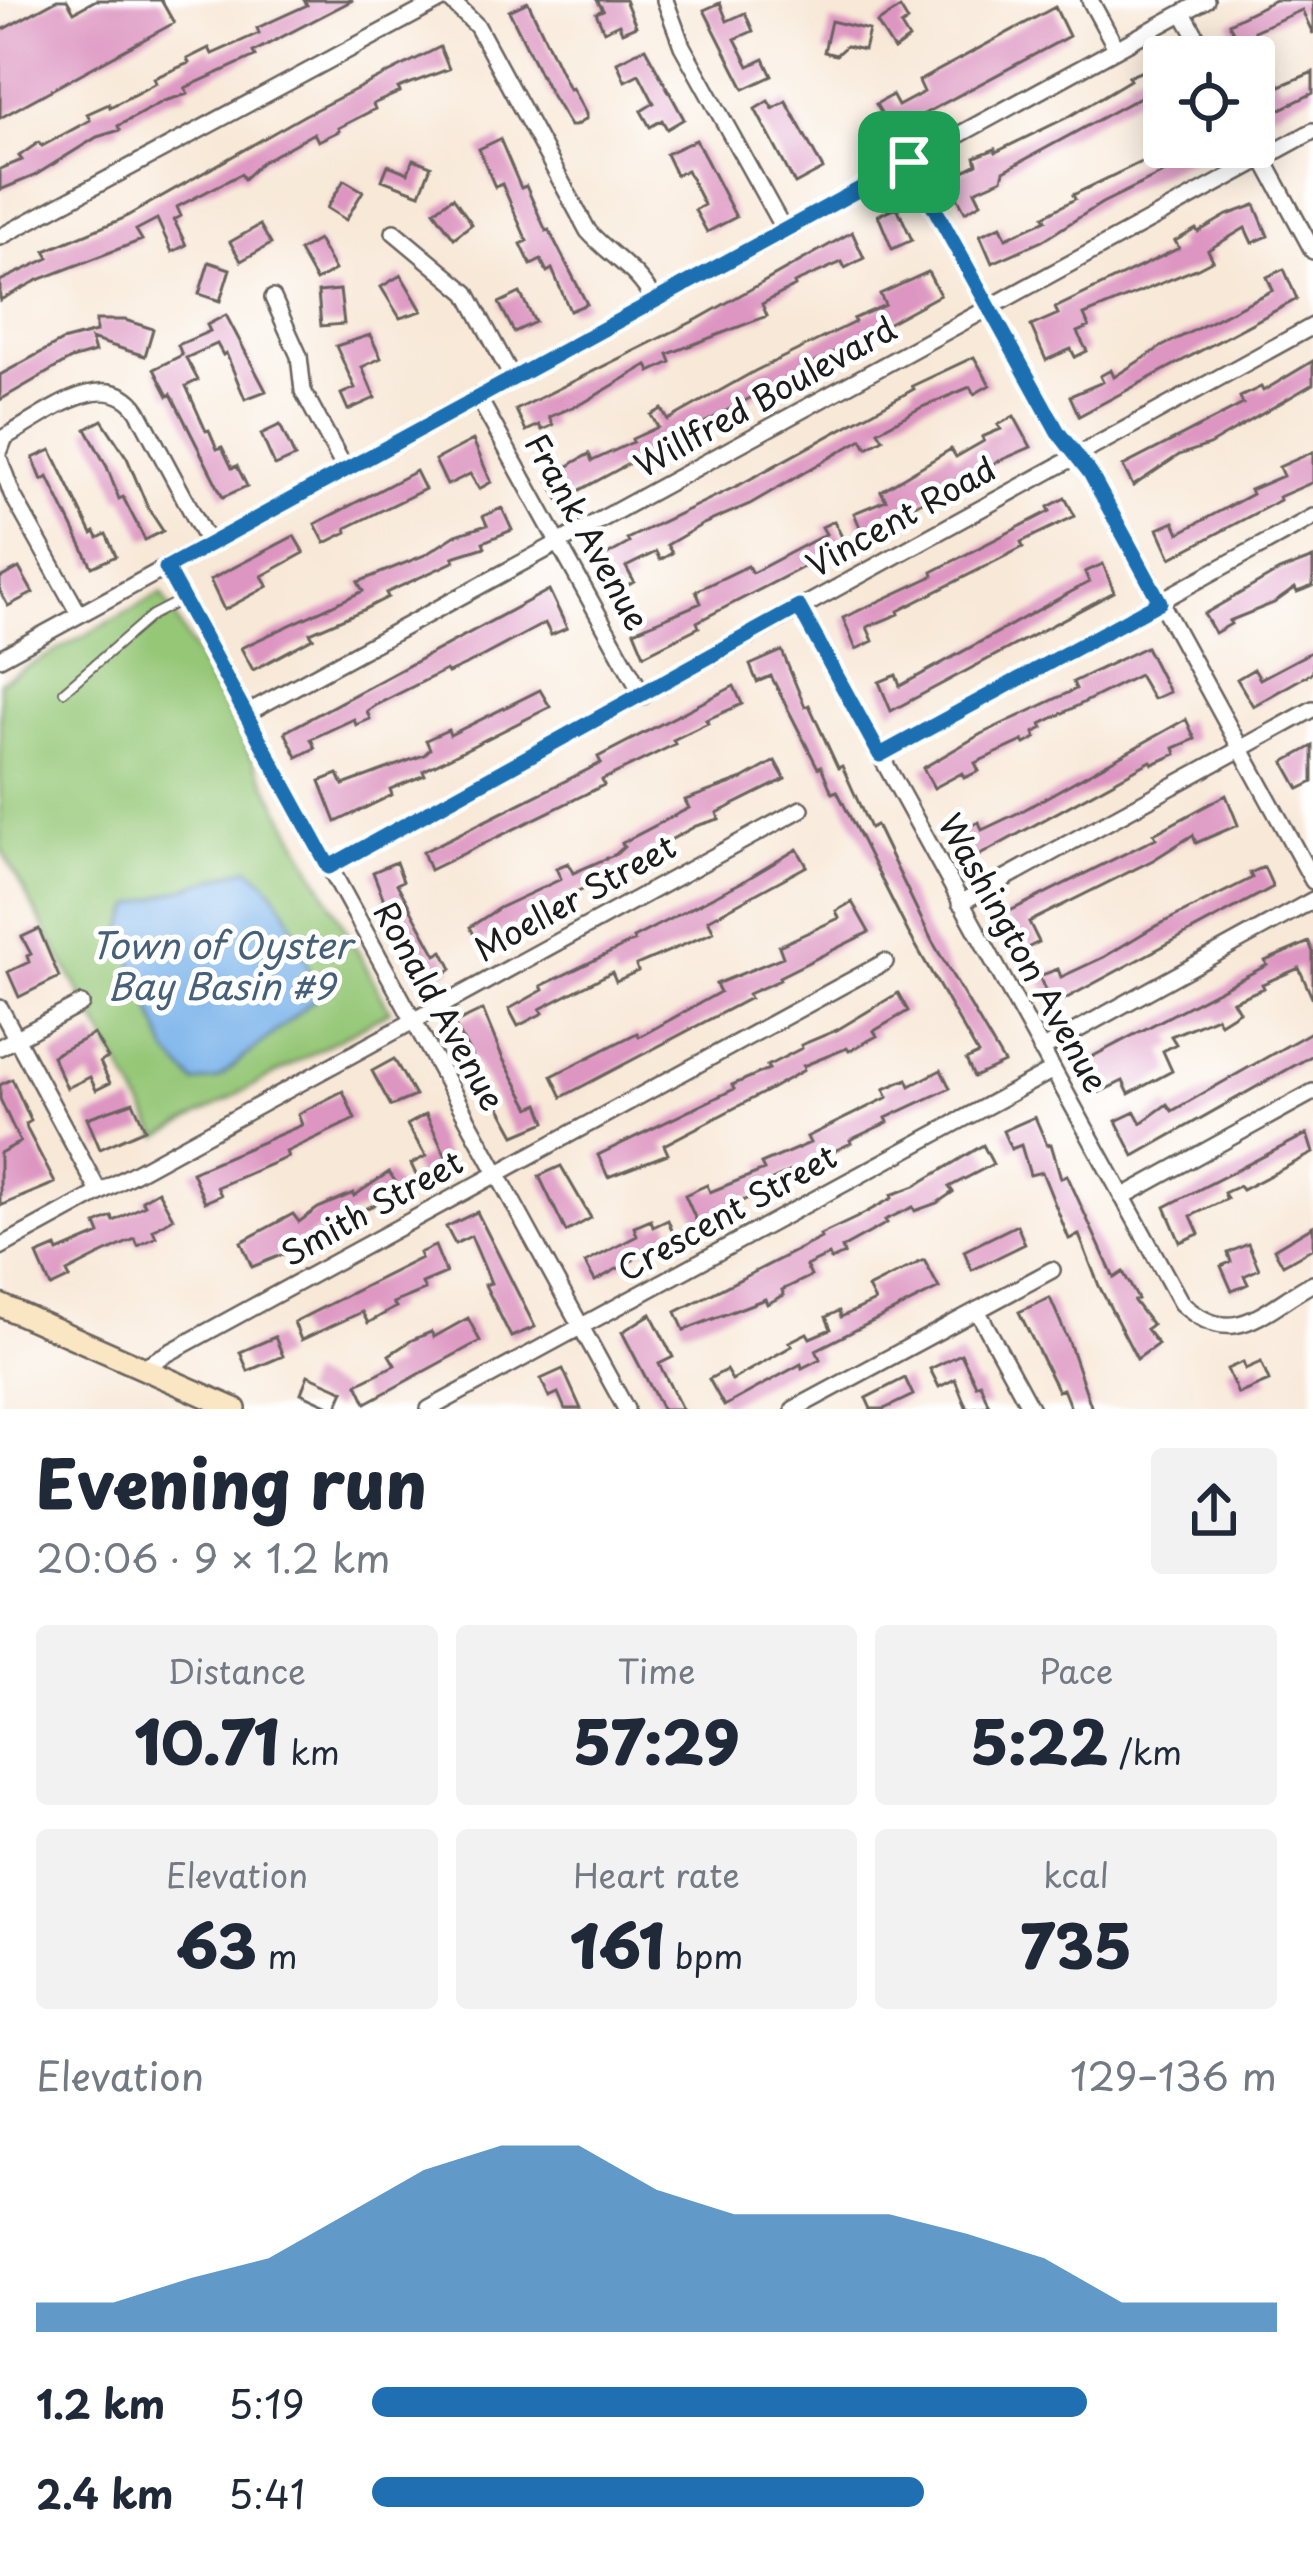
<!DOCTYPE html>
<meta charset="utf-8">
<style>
body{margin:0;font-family:"Playpen Sans",sans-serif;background:#f2f2f3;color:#1f2937;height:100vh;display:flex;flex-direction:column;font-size:45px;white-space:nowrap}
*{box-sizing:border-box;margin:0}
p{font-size:39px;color:#747a83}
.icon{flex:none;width:66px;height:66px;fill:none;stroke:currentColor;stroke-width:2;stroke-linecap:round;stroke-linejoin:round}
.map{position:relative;height:1409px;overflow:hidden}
.sheet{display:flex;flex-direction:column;background:#fff;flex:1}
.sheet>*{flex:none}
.buttons{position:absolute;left:1143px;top:36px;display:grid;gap:24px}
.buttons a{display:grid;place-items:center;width:132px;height:132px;border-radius:12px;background:#fff;box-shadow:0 6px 30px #0003;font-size:60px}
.pin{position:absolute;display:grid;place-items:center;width:102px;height:102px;color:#fff;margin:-51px;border-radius:24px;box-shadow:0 6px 18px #0006}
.round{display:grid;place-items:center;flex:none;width:126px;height:126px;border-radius:12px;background:#f2f2f3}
.head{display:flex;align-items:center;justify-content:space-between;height:204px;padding:0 36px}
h1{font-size:66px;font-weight:800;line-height:90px}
.stats{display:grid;grid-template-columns:repeat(3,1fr);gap:18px;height:204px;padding:12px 36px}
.stats div{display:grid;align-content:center;border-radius:12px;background:#f2f2f3;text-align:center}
.stats b{font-size:60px;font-weight:800}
.stats small{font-size:33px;font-weight:400}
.stats p{font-size:33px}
.chart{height:336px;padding:24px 36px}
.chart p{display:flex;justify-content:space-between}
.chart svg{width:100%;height:216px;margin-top:12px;fill:#1f6fb2;opacity:.7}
ul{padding:0 36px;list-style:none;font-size:39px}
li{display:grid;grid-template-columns:192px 144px 1fr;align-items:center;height:90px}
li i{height:30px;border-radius:15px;background:#1f6fb2}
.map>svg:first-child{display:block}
.green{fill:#95c777;stroke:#58724a;stroke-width:3}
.water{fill:#79b2ea;stroke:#4a6783;stroke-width:3}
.building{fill:#dd95c1}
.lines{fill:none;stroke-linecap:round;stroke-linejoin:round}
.lane-casing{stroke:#69635d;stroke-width:12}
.street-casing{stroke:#69635d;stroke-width:20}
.secondary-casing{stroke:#69635d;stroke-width:26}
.lane{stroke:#fff;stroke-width:8}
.street{stroke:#fff;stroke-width:15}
.secondary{stroke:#fbe6c4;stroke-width:21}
.route-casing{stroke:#fff;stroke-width:24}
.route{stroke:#1f6fb2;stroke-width:15}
.labels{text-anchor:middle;stroke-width:10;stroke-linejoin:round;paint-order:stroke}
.street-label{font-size:33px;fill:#1c1c1c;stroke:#fff}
.water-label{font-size:36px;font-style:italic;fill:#466079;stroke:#fff}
</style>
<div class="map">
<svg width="1313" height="1409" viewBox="0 0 1313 1409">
<rect width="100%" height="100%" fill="#fff"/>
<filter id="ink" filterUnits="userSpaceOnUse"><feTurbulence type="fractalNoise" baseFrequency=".00833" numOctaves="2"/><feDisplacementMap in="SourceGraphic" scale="24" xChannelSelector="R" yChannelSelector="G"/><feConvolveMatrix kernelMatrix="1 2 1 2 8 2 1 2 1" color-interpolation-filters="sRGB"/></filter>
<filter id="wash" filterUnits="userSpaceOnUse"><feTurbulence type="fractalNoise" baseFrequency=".004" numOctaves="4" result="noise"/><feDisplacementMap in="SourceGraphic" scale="48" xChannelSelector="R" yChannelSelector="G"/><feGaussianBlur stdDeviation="2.7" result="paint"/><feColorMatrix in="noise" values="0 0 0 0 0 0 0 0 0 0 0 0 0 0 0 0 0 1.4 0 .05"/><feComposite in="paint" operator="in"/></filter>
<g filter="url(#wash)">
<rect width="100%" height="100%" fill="#f8e8d7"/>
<path class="green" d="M162,593L390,1011L159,1137L0,847V682Z"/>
<path class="water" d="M248,868C289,892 304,955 318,997L218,1079L195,1083L168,1053L121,934L133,905Z"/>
<g id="blocks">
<path class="building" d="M57,0H67L74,12L96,0H161L174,23L0,118V31Z
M304,0H353L253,52L255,56L185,88L188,94L164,101L118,126L120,130L97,137L34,176L0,190V169L22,160L19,156L39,142L42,146L90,120L87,114L109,104L110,107L156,83L154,78L189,63L187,59L209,48L212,54L259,33L257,28L307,5Z
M597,0H625L636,26L622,32L619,24L604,31L596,13L603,10Z
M1275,0H1313V34L1302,10L1254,31L1265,57H1244L1229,23Z
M528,2L569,89L572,88L586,114V119L575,126H570L546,86L509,11Z
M720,3L727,21L745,13L753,31L735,39L749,66L764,59L772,76L744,89L704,10Z
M1055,7L1069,36L883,136L875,122L884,118L876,104L892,95L898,106L924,92L919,81Z
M900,8L908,21L901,26L909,39L894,50L877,23Z
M831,21L869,30L864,50L846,46L836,55L824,52Z
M440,47L449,69L398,88L400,92L373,104L375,109L338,128L339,131L318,141L314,133L262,162L244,179L241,174L177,207L181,216L174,220L186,245L172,252L157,219L136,230L142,240L38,280L0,300V281L49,258L45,251L122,219L305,115Z
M645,48L684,119L667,129L662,120L650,127L641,111L654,103L639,74L625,81L617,62Z
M1164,62V84L1004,171L1002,179L975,191L981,203L965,212L948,179L977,164L975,157L995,149L996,152L1070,116L1130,80L1128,77Z
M1271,70L1280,86L1313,72V93L1271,114L1254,78Z
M768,101L773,109L786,101L823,169L795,184L755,109Z
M500,139L521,188L526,186L546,231L549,230L587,304L570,311L552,269L547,272L541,260L531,265L521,244L527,241L502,184L495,187L479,149Z
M696,140L736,217L707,232L695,210L704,205L687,170L676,175L666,154Z
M1172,147H1216L1102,203L1042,241L992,263L980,235L1001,226L1006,238L1046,220L1044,216L1075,199L1073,195Z
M413,159L431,166L420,194L382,180L388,165L408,173Z
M344,180L363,191L346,220L327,208Z
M453,197L472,224L454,238L434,211Z
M1255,205L1268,236L1252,243L1245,228L1208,250L1213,260L1196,269L1084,315L1089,327L1077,332L1087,351L1075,357L1071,349L1046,360L1031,326L1058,314L1055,308L1179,248L1175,241L1196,229L1198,232L1227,215Z
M897,207L912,240L892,249L878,215Z
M260,225L271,244L241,261L230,242Z
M852,232L864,258L845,268L842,262L794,283L795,286L762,304L767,316L668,354L671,362L650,372L647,365L585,402L549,417L553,425L542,430L539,425L526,431L516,410L698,319Z
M318,240L335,270L316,281L299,251Z
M209,262L230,269L220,301L199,294Z
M1284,269L1297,299L1079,416L1070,396L1103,382L1100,376L1111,370L1114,377L1161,347L1273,290L1267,277Z
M928,272L940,295L560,501L548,480L573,463L589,454L592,461L633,442L632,439L658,427L651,415L662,409L668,420L755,371L855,322L853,319L885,305L880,294Z
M401,275L422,311L400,318L381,287Z
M340,290L344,324L321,326L318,292Z
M520,293L535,322L514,332L499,303Z
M226,315L266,391L245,399L226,353L223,355L217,344L186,358L198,380L186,386L206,431L209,430L217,449L222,447L232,468L237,466L247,486L223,497L171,394L168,396L154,369L182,355L178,345L210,331L207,325Z
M96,320H125L153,329L145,356L91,339L95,352L71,359L0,400V375L62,341L96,332Z
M370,335L381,358L362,367L375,398L348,410L341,394L355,388L336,346Z
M974,357L990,385L974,394L970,387L922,407L878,431L883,439L867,448L862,439L750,504L703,524L667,545L672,553L660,560L656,552L626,567L634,582L613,594L595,562L629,543L627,539L743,483L914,389L912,386Z
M1313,361V384L1209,445L1179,455L1133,486L1123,466L1243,404L1240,397L1261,387L1263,391Z
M1014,416L1031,447L976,471L863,534L854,513L886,500L881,491L951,449L956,457L984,441L982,437L1001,429L998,425Z
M102,420L127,458L148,508L163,531L145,540L123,497L119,499L107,467L86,429Z
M280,425L295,457L275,466L261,434Z
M473,440L491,482L479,489L470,474L447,485L435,460Z
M51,450L92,534L95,532L98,538L106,534L116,556L92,567L48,477L42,480L33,458Z
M1313,452V482L1279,497L1280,500L1171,558L1158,529L1174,522L1179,533L1252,494L1250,490L1283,476L1279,467Z
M416,471L425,489L346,528L347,532L325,543L315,524Z
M1065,498L1075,516L1021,542L1023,547L898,611L899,614L867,627L873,641L856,649L843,618L933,576L932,572L1050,511L1048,507Z
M502,508L512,530L483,542L485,547L453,557L455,561L386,593L388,597L363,610L310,633L313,638L253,670L241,648L363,591L358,582L425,555L456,535L487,525L483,516Z
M834,521L846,545L697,622L699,627L644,655L634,631L701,603L696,591L748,566L752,573L826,534L822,527Z
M294,536L304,553L262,576L268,586L224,610L210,580Z
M1313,558V586L1297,592L1295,588L1274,603L1229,621L1231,624L1215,633L1204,614L1279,571Z
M1103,564L1114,592L891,711L879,682L896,675L900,686L1089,582L1085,572Z
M19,568L33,593L8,606L0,591V578Z
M549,590L567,628L551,635L545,623L470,663L448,673L446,670L374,706L367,711L370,719L356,725L354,719L311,739L315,748L297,757L285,732Z
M1146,647L1169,692L1153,699L1139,675L1041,724L1043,728L1034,733L1036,738L1025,744L1023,741L975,763L979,771L964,778L962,773L934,788L923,768L981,734L1076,689L1073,682Z
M782,651L805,707L809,705L838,768L842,766L870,828L876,825L932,941L1004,1063L974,1077L966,1060L978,1054L908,932L837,791L832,793L821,766L818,768L771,676L757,682L750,665Z
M1313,651V672L1253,706L1237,679L1254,669L1260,679Z
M734,686L742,704L706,720L708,723L673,740L675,744L602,780L604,785L430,870L423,852L601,763L598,757Z
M540,690L550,707L423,771L425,775L390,789L392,795L336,822L320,781L338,774L343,785L424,755L430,749L426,740L448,730L450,735Z
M1186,719L1195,739L1174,748L1176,754L1153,764L1151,761L969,861L957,832L979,822L982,830L1022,811Z
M1313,746V782L1299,789L1284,762Z
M775,761L785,779L717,813L719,819L696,826L608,874L609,877L560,899L561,902L479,944L470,927L499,908L561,879L556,868L568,863L573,873L616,854L624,847L622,843L689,808L685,800L743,779Z
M1226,795L1238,825L1196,843L1193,835L1153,860L1029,922L1039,942L1021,951L1004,914L1156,838L1154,834Z
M797,849L807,866L708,920L714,932L636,965L638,971L616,981L612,972L540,1009L543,1013L518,1026L509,1009L543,990L541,986L634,941L633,938L744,881Z
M396,862L403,881L397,884L436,955L443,951L452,969L431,980L384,900L373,872Z
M1264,867L1273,887L1052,1006L1039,976L1058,969L1061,977L1104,957L1152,928L1252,878L1250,873Z
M852,902L869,932L779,977L780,980L748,994L750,998L562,1097L552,1076L637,1033L639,1037L720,992L716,984L783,957L779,946L839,918L836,911Z
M39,929L59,977L19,997L8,972L29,962L27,956L31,954L22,937Z
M1309,942L1313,952V1000L1299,968L1262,984L1264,988L1233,1001L1239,1011L1220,1023L1216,1017L1171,1036L1176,1044L1163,1051L1172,1071L1129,1094L1123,1081L1100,1092L1084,1061L1267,965L1265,961Z
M898,993L908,1011L874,1031L877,1036L849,1051L847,1048L803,1066L804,1070L769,1090L664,1145L668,1154L608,1177L598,1155L734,1089L732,1085L769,1069L767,1066L802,1048L801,1045L837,1030Z
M483,1010L503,1059L530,1108L539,1104L546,1122L515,1135L454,1024Z
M1313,1031V1055L1134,1156L1116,1121L1135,1112L1141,1123L1167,1104L1172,1111Z
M94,1034L108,1058L100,1062L110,1083L96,1090L90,1077L67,1088L52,1056Z
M394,1059L415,1096L391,1106L372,1071Z
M941,1070L950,1088L886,1118L888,1122L850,1140L851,1143L755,1188L757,1194L697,1222L685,1195L707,1185L710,1192L764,1170L761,1164L810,1143L807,1137L888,1097L884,1089L907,1079L910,1086Z
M12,1079L31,1121L26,1124L27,1129L55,1183L0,1206V1153L20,1142L0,1099V1085Z
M343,1091L355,1119L286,1152L288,1157L217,1187L221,1195L205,1202L192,1172L302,1125L298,1114Z
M133,1102L145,1129L100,1149L87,1118Z
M426,1114L450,1165L419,1181L411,1164L426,1156L407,1125Z
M1035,1117L1047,1145L1051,1144L1061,1178L1067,1175L1114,1278L1123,1272L1138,1299L1134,1301L1152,1325L1146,1329L1158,1344L1137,1359L1099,1286L1079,1235L1069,1239L1042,1172L1030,1175L1021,1145L1011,1149L1003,1131Z
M1307,1134L1313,1153L1242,1190L1239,1186L1224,1193L1227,1199L1191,1216L1199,1234L1180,1242L1165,1207Z
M983,1145L993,1164L949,1187L953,1192L937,1203L915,1211L913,1207L885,1220L887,1223L842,1248L844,1254L831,1260L829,1255L806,1266L811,1276L782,1290L784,1295L767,1304L765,1299L684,1330L676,1312L821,1238L820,1235L856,1218L892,1198L891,1195L915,1186Z
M561,1166L591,1218L566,1232L539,1176Z
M389,1172L399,1187L372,1206L323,1227L284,1254L252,1267L241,1242L293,1214L299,1222L318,1208L353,1193L354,1196Z
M158,1191L173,1218L153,1230L156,1237L138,1246L135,1239L98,1256L67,1272L70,1278L51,1287L37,1255L56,1247L58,1252L100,1234L96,1224L112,1217L114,1221L145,1205L142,1200Z
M477,1212L535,1327L511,1337L485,1285L491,1283L471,1236L455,1244L446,1227Z
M651,1220L653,1227L668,1220L675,1238L630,1255L633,1260L595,1281L585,1263L637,1236L634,1227Z
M1017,1225L1025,1244L972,1270L964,1251Z
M1313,1226V1248L1283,1265L1274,1249Z
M1248,1244L1259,1269L1244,1276L1248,1284L1232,1291L1221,1266L1231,1262L1228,1253Z
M435,1246L446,1273L422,1283L425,1290L393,1303L396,1307L368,1323L362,1312L301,1340L294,1322L421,1258L419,1253Z
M924,1260L939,1288L816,1350L820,1359L802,1368L801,1364L724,1406L709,1379L726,1370L732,1380L792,1346L789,1342L807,1333L810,1338L831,1329L826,1317L839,1311L841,1317L875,1301L868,1288Z
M1050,1298L1069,1342L1092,1409H1071L1063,1389L1058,1391L1019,1312Z
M651,1314L673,1357L659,1364L682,1409H662L622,1332Z
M468,1318L480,1341L366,1403L357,1384L395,1365L389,1355L412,1340L431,1332L434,1337Z
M275,1337L283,1356L248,1371L240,1352Z
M961,1354L976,1385L980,1383L989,1406L967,1409L955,1379L939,1387L930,1369Z
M1243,1362L1245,1369L1261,1362L1269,1381L1238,1394L1227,1369Z
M563,1369L581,1409H565L558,1393L549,1397L541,1379Z
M308,1375L344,1391L336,1409L301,1393Z
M905,1378L913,1395L884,1409H871L866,1398Z"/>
</g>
</g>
<g filter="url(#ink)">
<use href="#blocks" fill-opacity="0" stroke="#69635d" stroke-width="3"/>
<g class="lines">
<g class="lane-casing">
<path id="lane" d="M64,691L152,615L181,600"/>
</g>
<g class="street-casing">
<path id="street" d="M450,0L477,26L588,231C610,256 638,269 654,301
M665,0L682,46L784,230
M1090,0L1116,48
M1183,13L1208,57
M1254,142L1313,251
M909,162L1058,432L1090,473L1313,881
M394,232L467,293L512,377
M0,237L441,0
M273,298L299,356L303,391L345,469
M478,397L643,696
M0,450L5,437C41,418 106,363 138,411L209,544
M0,461L12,494L79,614
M166,568L626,1409
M799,607L1181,1303C1234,1352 1264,1309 1313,1283
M0,658L1206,0
M245,714L1313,131
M880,755L1313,517
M329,867L1313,326
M960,903L1313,709
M0,1008L99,1192
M0,1047L81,1004
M1041,1050L1313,900
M1122,1197L1313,1092
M0,1247L801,809
M977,1310L1031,1409
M141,1368L885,962
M429,1409L1053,1070
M794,1409L1052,1270"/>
</g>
<g class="secondary-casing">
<path id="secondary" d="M0,1305L235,1409"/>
</g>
<use href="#lane" class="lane"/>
<use href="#street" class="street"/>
<use href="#secondary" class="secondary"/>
</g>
</g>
<g class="lines" filter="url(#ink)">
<g class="route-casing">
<path id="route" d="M909,162L1058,432L1090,473L1160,602L880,755L799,607L329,867L166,568Z"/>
</g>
<use href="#route" class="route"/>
</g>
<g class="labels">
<g class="street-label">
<text transform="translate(765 397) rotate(-29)" y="12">Willfred Boulevard</text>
<text transform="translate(901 517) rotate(-29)" y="12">Vincent Road</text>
<text transform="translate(587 532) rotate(61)" y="12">Frank Avenue</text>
<text transform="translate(575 898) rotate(-29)" y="12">Moeller Street</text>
<text transform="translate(1023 953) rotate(61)" y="12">Washington Avenue</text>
<text transform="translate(439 1006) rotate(61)" y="12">Ronald Avenue</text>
<text transform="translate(372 1208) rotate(-29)" y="12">Smith Street</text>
<text transform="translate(727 1213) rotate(-29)" y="12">Crescent Street</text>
</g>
<g class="water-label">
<text x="221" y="959">Town of Oyster<tspan x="221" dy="41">Bay Basin #9</tspan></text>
</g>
</g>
</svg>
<div class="buttons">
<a><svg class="icon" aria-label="locate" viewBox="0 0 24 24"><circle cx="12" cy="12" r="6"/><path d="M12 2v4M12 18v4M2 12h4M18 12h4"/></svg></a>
</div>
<div class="pin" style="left:909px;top:162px;background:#1e9e55"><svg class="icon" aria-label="arrive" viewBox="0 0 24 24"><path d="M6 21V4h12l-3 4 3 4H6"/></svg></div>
</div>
<section class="sheet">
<div class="head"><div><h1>Evening run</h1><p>20:06 · 9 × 1.2 km</p></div><a class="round"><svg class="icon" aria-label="share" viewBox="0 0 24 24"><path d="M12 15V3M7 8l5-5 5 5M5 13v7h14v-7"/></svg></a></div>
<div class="stats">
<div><p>Distance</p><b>10.71<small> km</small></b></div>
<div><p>Time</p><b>57:29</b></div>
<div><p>Pace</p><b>5:22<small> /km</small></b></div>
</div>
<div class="stats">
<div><p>Elevation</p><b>63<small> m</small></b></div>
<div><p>Heart rate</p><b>161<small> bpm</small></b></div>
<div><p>kcal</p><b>735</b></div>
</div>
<div class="chart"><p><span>Elevation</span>129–136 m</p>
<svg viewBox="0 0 160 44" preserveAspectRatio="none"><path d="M0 44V38L10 38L20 33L30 29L40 20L50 11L60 6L70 6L80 15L90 20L100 20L110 20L120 24L130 29L140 38L150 38L160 38V44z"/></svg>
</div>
<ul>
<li><b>1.2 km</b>5:19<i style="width:79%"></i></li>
<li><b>2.4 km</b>5:41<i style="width:61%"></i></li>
</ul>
</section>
